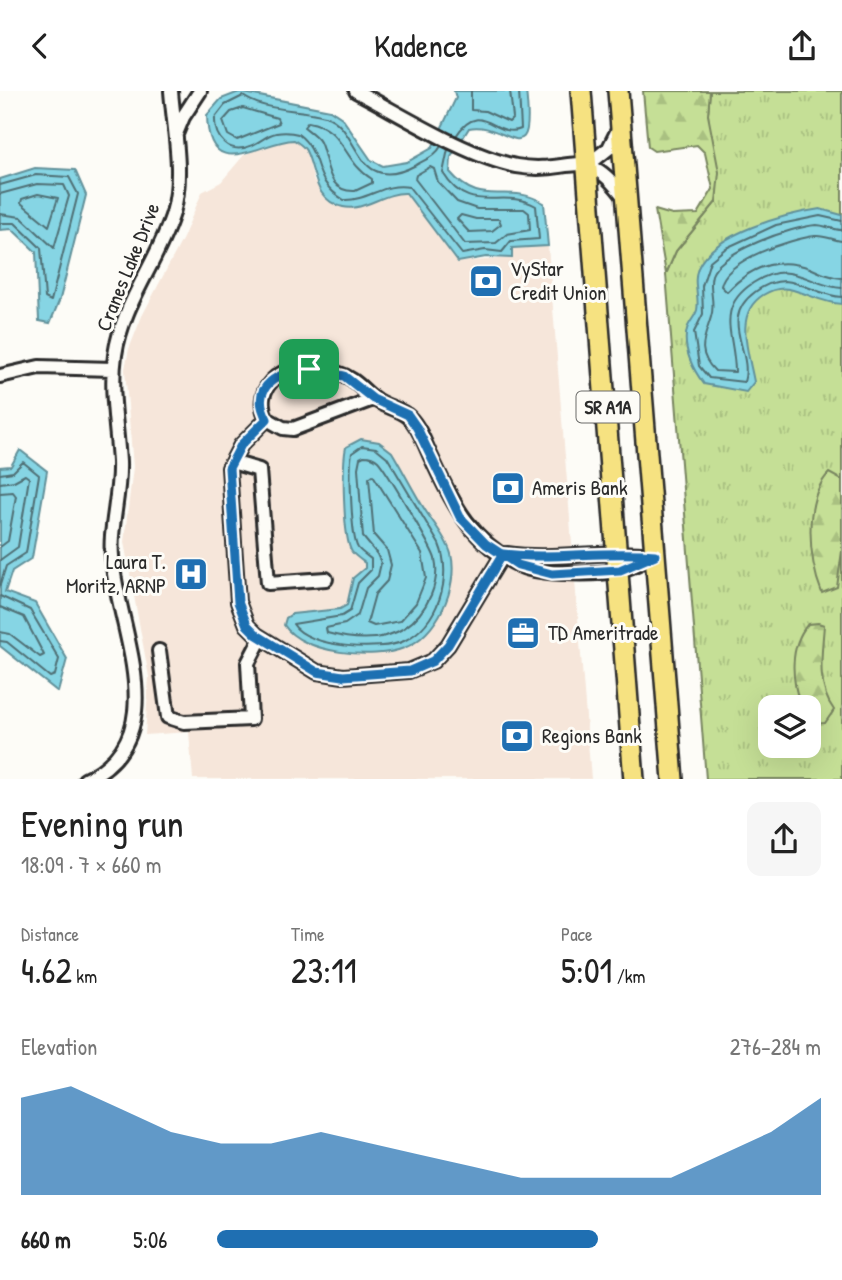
<!DOCTYPE html>
<meta charset="utf-8">
<style>
body{margin:0;font-family:"Patrick Hand",sans-serif;background:#f6f6f6;color:#222;height:100vh;display:flex;flex-direction:column;font-size:26px;white-space:nowrap}
*{box-sizing:border-box;margin:0}
p{font-size:23px;color:#767676}
.icon{flex:none;width:38px;height:38px;fill:none;stroke:currentColor;stroke-width:2;stroke-linecap:round;stroke-linejoin:round}
.map{position:relative;height:688px;overflow:hidden}
.details{display:flex;flex-direction:column;background:#fff;flex:1}
.details>*{flex:none}
.tools{position:absolute;left:758px;top:604px;display:grid;gap:14px}
.tools a{display:grid;place-items:center;width:63px;height:63px;border-radius:14px;background:#fff;box-shadow:0 7px 28px #0002;font-size:35px}
.pin{position:absolute;display:grid;place-items:center;width:60px;height:60px;color:#fff;margin:-30px;border-radius:14px;box-shadow:0 4px 10px #0006}
.round{display:grid;place-items:center;flex:none;width:74px;height:74px;border-radius:14px;background:#f6f6f6}
.summary{display:flex;align-items:center;justify-content:space-between;height:119px;padding:0 21px}
h1{font-size:38px;font-weight:600;line-height:52px}
.metrics{display:grid;grid-template-columns:repeat(3,1fr);gap:10px;height:119px;padding:7px 21px}
.metrics div{display:grid;align-content:center}
.metrics b{font-size:35px;font-weight:600}
.metrics small{font-size:19px;font-weight:400}
.metrics p{font-size:19px}
.chart{height:196px;padding:14px 21px}
.chart p{display:flex;justify-content:space-between}
.chart svg{width:100%;height:126px;margin-top:7px;fill:#1f6fb2;opacity:.7}
ul{padding:0 21px;list-style:none;font-size:23px}
li{display:grid;grid-template-columns:112px 84px 1fr;align-items:center;height:52px}
li i{height:18px;border-radius:9px;background:#1f6fb2}
header{display:flex;justify-content:space-between;align-items:center;height:91px;padding:0 21px;background:#fff;font-size:32px;font-weight:600}
.map>svg:first-child{display:block}
.built{fill:#f6e6da}
.grass{fill:url(#grass-tufts);stroke:#788560;stroke-width:2;fill-rule:evenodd}
.forest{fill:url(#forest-firs);stroke:#788560;stroke-width:2}
.water{fill:#86d5e4;stroke:#62919a;stroke-width:2}
.lines{fill:none;stroke-linecap:round;stroke-linejoin:round}
.shore{stroke:#4f6f75;stroke-width:2}
.minor-casing{stroke:#2b2b2b;stroke-width:18}
.primary-casing{stroke:#2b2b2b;stroke-width:24}
.minor{stroke:#fdfcf7;stroke-width:12}
.primary{stroke:#f6e281;stroke-width:19}
.route-casing{stroke:#fff;stroke-width:14}
.route{stroke:#1f6fb2;stroke-width:9}
.labels{text-anchor:middle;stroke-width:6;stroke-linejoin:round;paint-order:stroke}
.shield{fill:#fdfcf7;stroke:#6a6a68;stroke-width:2}
.shield-label{font-size:19px;font-weight:bold;fill:#2b2b2b}
.street-label{font-size:21px;fill:#2b2b2b;stroke:#fdfcf7}
.poi-label{font-size:21px;fill:#2b2b2b;stroke:#fdfcf7;text-anchor:start}
</style>
<header><svg class="icon" aria-label="back" viewBox="0 0 24 24"><path d="M15 5l-7 7 7 7"/></svg>Kadence<svg class="icon" aria-label="share" viewBox="0 0 24 24"><path d="M12 15V3M7 8l5-5 5 5M5 13v7h14v-7"/></svg></header>
<div class="map">
<svg width="842" height="689" viewBox="0 0 842 689">
<defs>
<pattern id="grass-tufts" width="24" height="20" patternUnits="userSpaceOnUse" patternTransform="scale(1.75)"><rect width="24" height="20" fill="#c5df96"/><path d="M3 7l-1-3M5 7V3M7 7l1-3M15 17l-1-3M17 17v-4M19 17l1-3" fill="none" stroke="#a9c081"/></pattern>
<pattern id="forest-firs" width="22" height="20" patternUnits="userSpaceOnUse" patternTransform="scale(1.75)"><rect width="22" height="20" fill="#c5df96"/><path d="M5 1l3.5 6h-7zM16 11l3.5 6h-7z" fill="#a9c081"/></pattern>
</defs>
<rect width="100%" height="100%" fill="#fdfcf7"/>
<filter id="ink" filterUnits="userSpaceOnUse"><feTurbulence type="fractalNoise" baseFrequency=".0143" numOctaves="2"/><feDisplacementMap in="SourceGraphic" scale="14" xChannelSelector="R" yChannelSelector="G"/><feConvolveMatrix kernelMatrix="1 2 1 2 8 2 1 2 1" color-interpolation-filters="sRGB"/></filter>
<g filter="url(#ink)">
<path class="built" d="M294,48L306,58L314,91L359,116L392,101H406L458,171L512,167V157L548,155L591,688H193L189,641L145,644L149,586L124,451L133,376L125,278L129,258L142,225L183,147L202,101L221,91L244,64L275,49Z"/>
<path class="grass" d="M710,0H842V688H706L666,183L676,160L716,111L708,23ZM770,616H808V654H770Z"/>
<path class="forest" d="M643,0H710L708,24L719,81L716,111L676,160L666,183L655,119L672,124L698,123L713,98L705,62L697,54L654,60L648,56Z
M829,382L842,389V460L837,496L822,502C809,469 802,410 829,382Z
M818,532L824,534C822,562 816,595 834,619L825,632L815,633L809,630L808,616H801C791,588 789,555 808,533Z"/>
<path class="water" d="M454,0H526C536,86 505,29 469,37L451,66L450,81C483,120 505,89 544,112L548,155L512,157V167L486,166L458,171L406,102C384,101 364,121 343,116C313,109 316,80 306,60C304,55 298,52 294,49C260,50 208,94 207,24L221,8L239,1L330,19L342,27L371,69L383,75L407,71L432,57L456,7Z
M35,77L75,79L86,104L60,208L50,232L39,230L36,161L12,138L0,139V88Z
M820,118L842,124V213C822,212 807,202 789,198C779,196 771,199 763,204C733,223 749,262 754,291L746,301L704,293C693,279 682,257 687,238C689,231 695,226 697,219C700,205 692,192 698,177C713,142 786,123 820,118Z
M361,348L379,351L392,361C404,381 414,402 427,422C435,434 447,448 451,463C459,496 437,545 404,557C375,569 302,563 284,534L286,527L292,523L340,518L347,514L353,487L365,477V472C361,469 355,465 352,461C343,448 342,374 346,356Z
M20,359L47,380L32,467L12,480L5,501L35,512L67,568L58,601L0,555V376L11,375Z"/>
<g class="lines">
<path class="shore" d="M471,0V19L485,20L509,31L513,27L510,0
M243,17L277,27L279,32L237,49L228,44L223,30L231,21Z
M308,31C345,37 342,70 372,88V92L355,100C325,101 329,70 320,51C317,45 309,40 304,36Z
M456,45C481,6 495,49 521,38L519,0
M441,55C436,65 426,68 416,74C354,107 361,36 325,25C298,17 266,21 243,5L225,14L215,27C214,47 229,64 250,55C259,52 266,44 276,42C283,41 291,41 298,43C325,64 309,88 344,109C368,110 384,91 409,96L462,163L485,159L502,161L511,150L539,148L536,115C502,95 470,127 443,82L448,58
M430,76L434,78L438,91L457,111L477,118H524L529,122L530,139L507,143L496,152L465,153L415,88L416,84Z
M0,94L36,84L69,86L78,103L51,210L45,207L41,157L15,132H0
M0,103L37,93L64,94L69,105L54,157L21,126L0,123
M38,103L58,107L49,135L21,112L22,108Z
M461,124L476,128H499L501,133L492,140L469,141L457,128Z
M842,130L820,125L776,134L726,157L710,170L702,195L703,223L694,241L699,275L709,287L744,291C754,260 717,229 755,201C763,195 774,190 785,190C805,192 822,205 842,206
M842,139C833,139 825,134 816,134C792,136 721,160 712,184C708,198 716,212 711,226C705,247 695,260 715,280L735,281C735,244 714,218 753,192C764,185 776,180 789,182C808,185 823,196 842,197
M842,150C833,149 824,144 815,145C790,148 725,169 721,195L727,201C750,176 777,165 810,177C821,182 830,186 842,187
M362,355L376,357L387,366L439,453C453,486 438,534 404,550C380,561 308,557 293,533L342,525L350,520L358,492L371,479V468C367,465 361,461 358,457C351,447 349,375 352,362Z
M364,365C370,365 374,366 378,370C385,377 434,460 435,468C438,481 436,492 431,504C411,549 371,554 327,542L326,537L345,533L358,524L366,497L378,485L381,472L377,463L363,446L358,377L360,367Z
M0,383L13,381L23,371L39,384L26,462L6,475L0,494
M373,384L422,462L426,487L416,512L400,530L374,535L367,532L375,503L387,490L391,474L387,459L374,444L369,387Z
M0,392L14,390L25,384L29,387L18,456L0,469
M0,402L13,401L16,405L8,450L0,456
M0,505L30,519L59,568L55,584L50,586L7,551L0,550
M0,516L24,526L44,564L40,566L10,543L0,541"/>
<g class="minor-casing">
<path id="minor" d="M356,0C402,24 466,65 516,75C572,85 583,50 625,107
M176,43L183,26L200,0
M589,73L609,57L619,37
M0,285L39,276L113,278
M373,308L293,338L283,337L267,328C259,313 262,297 276,286C294,272 333,277 352,289C361,295 368,304 376,309C386,316 401,318 409,326C420,337 425,354 432,368C453,414 473,453 521,475C541,484 599,484 621,479C633,476 644,469 655,464
M267,328L241,354L229,377L238,511L247,534L257,544L317,581L343,585L409,580L433,570L448,554L503,463
M232,371L259,379L268,492L326,488
M507,463C555,470 603,458 652,464
M159,560L168,626L184,631L251,628L248,572L261,547
M85,689C185,642 105,520 112,445C114,420 120,396 119,371C117,336 110,299 115,264C122,213 158,171 173,122C184,84 174,39 171,0"/>
</g>
<g class="primary-casing">
<path id="primary" d="M581,0L634,689
M618,0L673,689"/>
</g>
<use href="#minor" class="minor"/>
<use href="#primary" class="primary"/>
</g>
</g>
<g class="lines" filter="url(#ink)">
<g class="route-casing">
<path id="route" d="M309,278C281,280 248,294 267,328L241,354L229,377L238,511L247,534L257,544L317,581L343,585L410,580L433,570L448,554L503,463C554,469 604,459 655,464L620,479L552,483L518,474L486,453L460,426L417,337L408,324L373,308L344,285L309,278"/>
</g>
<use href="#route" class="route"/>
</g>
<defs>
<g id="bank-square" transform="scale(1.75)"><rect x="-9" y="-9" width="18" height="18" rx="4" fill="#1f6fb2" stroke="#fdfcf7"/><path d="M-6-4H6V4H-6ZM0-2.3a2.3 2.3 0 1 0 0 4.6a2.3 2.3 0 1 0 0-4.6Z" fill="#fff"/></g>
<g id="hospital-square" transform="scale(1.75)"><rect x="-9" y="-9" width="18" height="18" rx="4" fill="#1f6fb2" stroke="#fdfcf7"/><path d="M-5-5h3v3.5h4V-5h3V5h-3V1.5h-4V5h-3Z" fill="#fff"/></g>
<g id="office-square" transform="scale(1.75)"><rect x="-9" y="-9" width="18" height="18" rx="4" fill="#1f6fb2" stroke="#fdfcf7"/><path d="M-6-3h4V-5.5h4V-3h4V5H-6ZM-1-4.5V-3h2v-1.5ZM-6 0V1H6V0Z" fill="#fff"/></g>
</defs>
<g fill-rule="evenodd">
<use href="#bank-square" x="486" y="190"/>
<use href="#bank-square" x="508" y="397"/>
<use href="#hospital-square" x="191" y="483"/>
<use href="#office-square" x="523" y="542"/>
<use href="#bank-square" x="517" y="645"/>
</g>
<g class="labels">
<rect class="shield" x="576.5" y="300.5" width="63" height="31" rx="5"/>
<g class="shield-label">
<text x="608" y="323">SR A1A</text>
</g>
<g class="street-label">
<text transform="translate(128 176) rotate(-68)" y="7">Cranes Lake Drive</text>
</g>
<g class="poi-label">
<text x="510" y="185">VyStar<tspan x="510" dy="24">Credit Union</tspan></text>
<text x="532" y="404">Ameris Bank</text>
<text x="166" y="478" text-anchor="end">Laura T.<tspan x="166" dy="24">Moritz, ARNP</tspan></text>
<text x="548" y="549">TD Ameritrade</text>
<text x="542" y="652">Regions Bank</text>
</g>
</g>
</svg>
<div class="tools">
<a><svg class="icon" aria-label="layers" viewBox="0 0 24 24"><path d="M12 4l9 5-9 5-9-5zM3 14l9 5 9-5"/></svg></a>
</div>
<div class="pin" style="left:309px;top:278px;background:#1e9e55"><svg class="icon" aria-label="arrive" viewBox="0 0 24 24"><path d="M6 21V4h12l-3 4 3 4H6"/></svg></div>
</div>
<section class="details">
<div class="summary"><div><h1>Evening run</h1><p>18:09 · 7 × 660 m</p></div><a class="round"><svg class="icon" aria-label="share" viewBox="0 0 24 24"><path d="M12 15V3M7 8l5-5 5 5M5 13v7h14v-7"/></svg></a></div>
<div class="metrics">
<div><p>Distance</p><b>4.62<small> km</small></b></div>
<div><p>Time</p><b>23:11</b></div>
<div><p>Pace</p><b>5:01<small> /km</small></b></div>
</div>
<div class="chart"><p><span>Elevation</span>276–284 m</p>
<svg viewBox="0 0 160 44" preserveAspectRatio="none"><path d="M0 44V10L10 6L20 14L30 22L40 26L50 26L60 22L70 26L80 30L90 34L100 38L110 38L120 38L130 38L140 30L150 22L160 10V44z"/></svg>
</div>
<ul>
<li><b>660 m</b>5:06<i style="width:63%"></i></li>
</ul>
</section>
